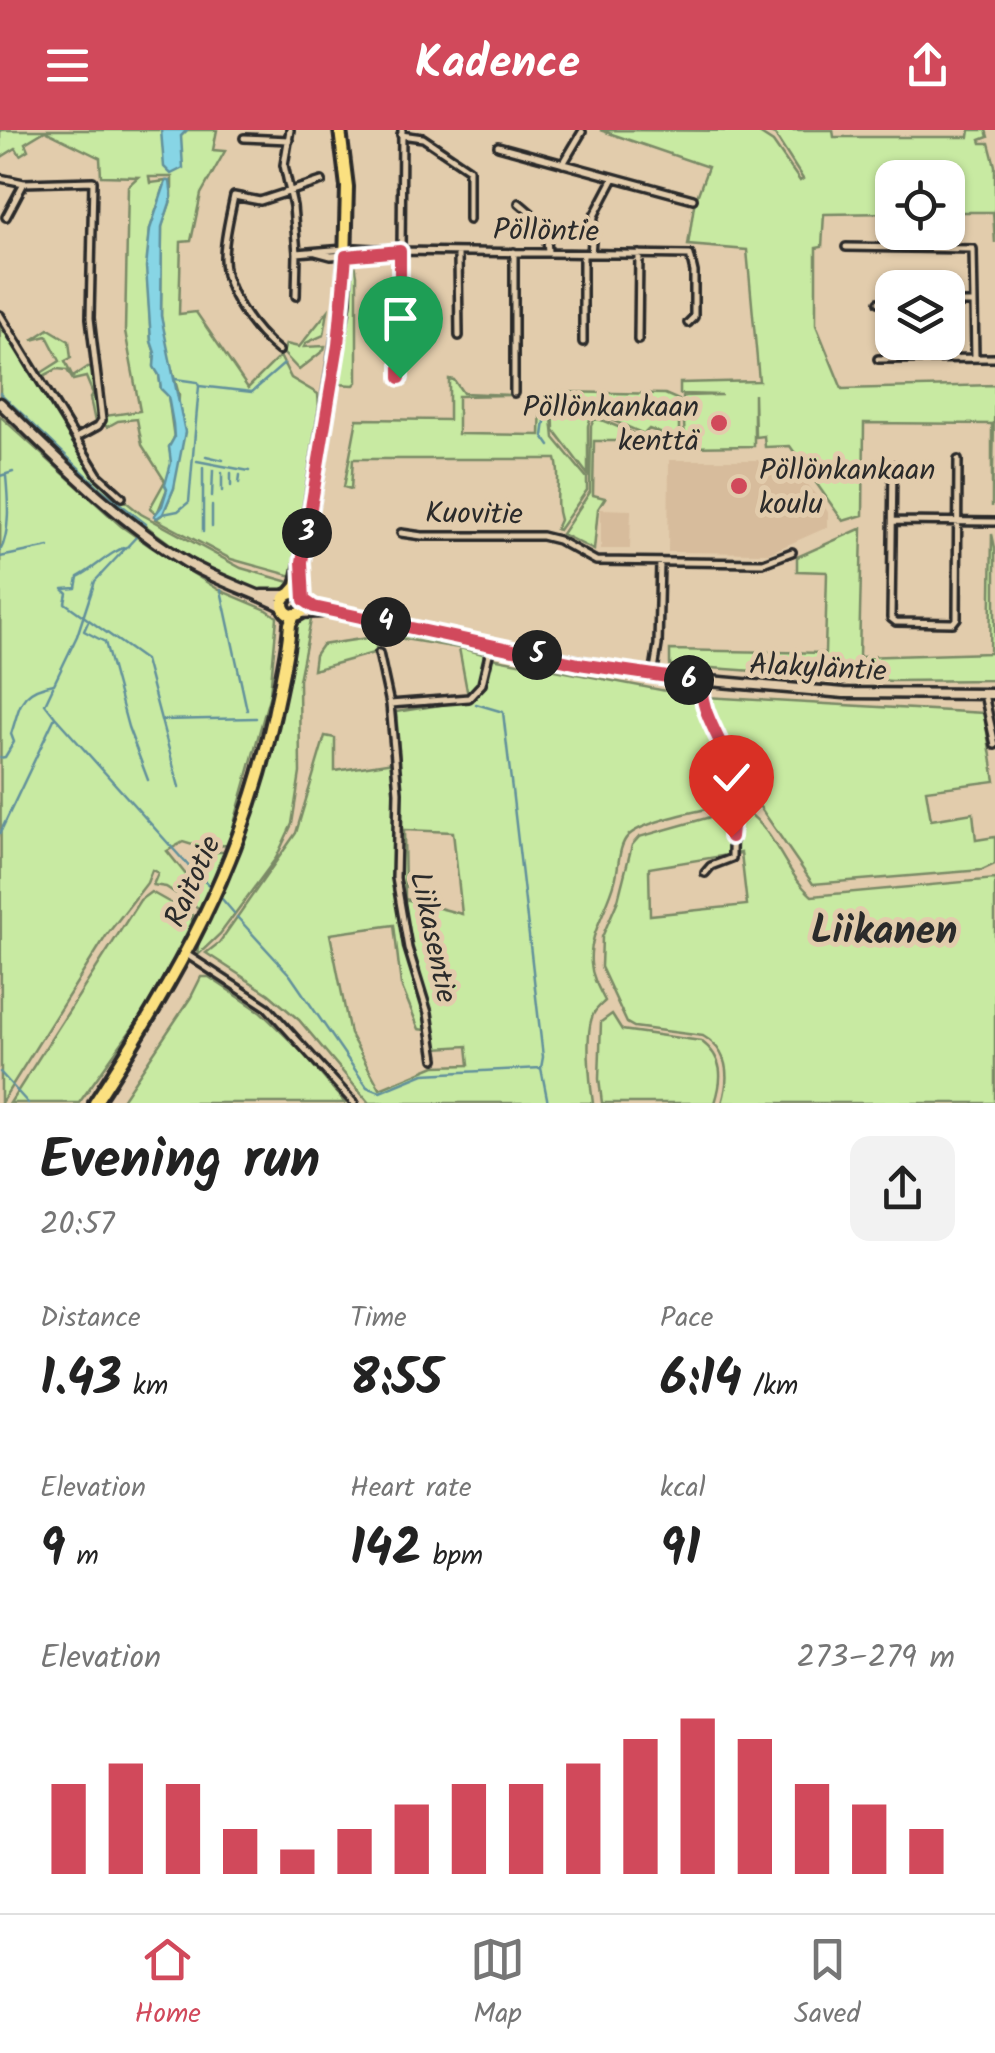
<!DOCTYPE html>
<meta charset="utf-8">
<style>
body{margin:0;font-family:Kalam,sans-serif;background:#f2f2f2;color:#222;height:100vh;display:flex;flex-direction:column;font-size:38px;white-space:nowrap}
*{box-sizing:border-box;margin:0}
p{font-size:32px;color:#767676}
.icon{flex:none;width:55px;height:55px;fill:none;stroke:currentColor;stroke-width:2;stroke-linecap:round;stroke-linejoin:round}
.map{position:relative;height:973px;overflow:hidden}
.sheet{display:flex;flex-direction:column;background:#fff;flex:1}
.sheet>*{flex:none}
.tools{position:absolute;left:875px;top:30px;display:grid;gap:20px}
.tools a{display:grid;place-items:center;width:90px;height:90px;border-radius:20px;background:#fff;box-shadow:0 2px 8px #0004;font-size:50px}
.pin{position:absolute;display:grid;place-items:center;width:85px;height:85px;color:#fff;margin:-102px -42px;border-radius:50% 50% 50% 0;rotate:-45deg;box-shadow:0 0 10px #0007}
.pin .icon{rotate:45deg}
.km{position:absolute;width:50px;height:50px;margin:-25px;border-radius:50%;background:#222;color:#fff;font-size:28px;line-height:50px;text-align:center}
.round{display:grid;place-items:center;flex:none;width:105px;height:105px;border-radius:20px;background:#f2f2f2}
.overview{display:flex;align-items:center;justify-content:space-between;height:170px;padding:0 40px}
h1{font-size:55px;font-weight:800;line-height:75px}
.metrics{display:grid;grid-template-columns:repeat(3,1fr);gap:15px;height:170px;padding:10px 40px}
.metrics div{display:grid;align-content:center}
.metrics b{font-size:50px;font-weight:800}
.metrics small{font-size:28px;font-weight:400}
.metrics p{font-size:28px}
.chart{height:280px;padding:20px 40px}
.chart p{display:flex;justify-content:space-between}
.chart svg{width:100%;height:180px;margin-top:10px;stroke:#d1495b;stroke-width:6}
header{display:flex;justify-content:space-between;align-items:center;height:130px;padding:0 40px;background:#d1495b;color:#fff;font-size:45px;font-weight:800}
.tab-bar{display:flex;justify-content:space-around;align-items:center;height:140px;border-top:2px solid #e0e0e0;background:#fff;font-size:28px;color:#767676}
.tab-bar a{display:grid;justify-items:center;gap:5px}
.tab-bar .active{color:#d1495b}
.map>svg:first-child{display:block}
.built{fill:#d7bc9c}
.green{fill:#c8eaa2;stroke:#7a8a66;stroke-width:2.5;fill-rule:evenodd}
.water{fill:#87d5e5;stroke:#62919b;stroke-width:2.5}
.lines{fill:none;stroke-linecap:round;stroke-linejoin:round}
.stream{stroke:#62919b;stroke-width:2.5}
.street-casing{stroke:#2b2b2b;stroke-width:12}
.secondary-casing{stroke:#2b2b2b;stroke-width:15}
.primary-casing{stroke:#2b2b2b;stroke-width:18}
.street{stroke:#e2ccac;stroke-width:5}
.secondary{stroke:#e2ccac;stroke-width:8}
.primary{stroke:#fbe080;stroke-width:10}
.route-casing{stroke:#fff;stroke-width:20}
.route{stroke:#d1495b;stroke-width:12}
.poi-dot{fill:#d1495b;stroke:#e2ccac;stroke-width:4}
.labels{text-anchor:middle;stroke-width:10;stroke-linejoin:round;paint-order:stroke}
.street-label{font-size:30px;fill:#2b2b2b;stroke:#e2ccac}
.poi-label{font-size:30px;fill:#2b2b2b;stroke:#e2ccac;text-anchor:end}
.district-label{font-size:40px;font-weight:bold;fill:#2b2b2b;stroke:#e2ccac}
</style>
<header><svg class="icon" aria-label="menu" viewBox="0 0 24 24"><path d="M4 6h16M4 12h16M4 18h16"/></svg>Kadence<svg class="icon" aria-label="share" viewBox="0 0 24 24"><path d="M12 15V3M7 8l5-5 5 5M5 13v7h14v-7"/></svg></header>
<div class="map">
<svg width="995" height="973" viewBox="0 0 995 973">
<rect width="100%" height="100%" fill="#e2ccac"/>
<filter id="ink" filterUnits="userSpaceOnUse"><feTurbulence type="fractalNoise" baseFrequency=".01" numOctaves="2"/><feDisplacementMap in="SourceGraphic" scale="20" xChannelSelector="R" yChannelSelector="G"/><feConvolveMatrix kernelMatrix="1 2 1 2 8 2 1 2 1" color-interpolation-filters="sRGB"/></filter>
<g filter="url(#ink)">
<path class="built" d="M669,330H790L828,382V397L769,423L668,422Z
M601,379L631,380L630,419H601Z"/>
<path class="green" d="M0,0H161L163,3L181,6L187,0H217L213,20L225,21L201,64L191,111L181,112L179,184L196,182L248,258L280,226L291,248L318,264L319,277L300,392L305,393L296,447L231,429L156,389L163,384L174,358L179,265L165,214L161,186L162,96L172,67V47H149L150,53L166,51L150,99L147,137L151,211L155,223L154,236L159,245L161,259L168,265L174,308L169,317L172,333L167,359L157,384L150,378L165,351L142,315L137,289L118,291L107,297L103,294L105,286L140,281L125,201L128,56L138,47L101,46L100,28L45,1L25,13L28,20L20,25L16,18L0,28Z
M600,0L756,1L773,12L800,51L803,49L775,5L761,0H833L834,7H969L970,0H986L988,7L980,10L981,13H989L995,36V113L993,82H948V48H892V83L824,84L822,117L816,118V195L842,259L995,255L992,377V294L864,293L863,385L843,391L790,316L765,317L764,306L755,307L754,264V316L685,317L683,266L722,265L680,264V253L759,251L747,120L688,115L694,75L708,37Z
M354,128L357,145V252L354,255L334,254L349,136Z
M328,181L324,205L306,213L304,217L325,216L324,220L299,240L283,223L286,214L299,217Z
M0,193L95,347L141,384L241,438L293,453L279,464L260,461L200,436L99,361L0,267Z
M49,199L69,211L71,228L65,231L73,247L88,237L94,239L99,276L95,292L90,268L93,264L86,247L73,250L67,240L57,239L43,246L41,243L60,231L47,206L32,210Z
M449,249L454,250L463,263L511,265L458,266V304L540,305L541,266L550,268L554,308L587,348V360L559,400L556,399L560,390C553,368 562,350 556,329H353L351,359L344,357L357,289L449,290Z
M559,262L665,264L679,270V318H664L657,311L660,303L649,299L644,304L558,267Z
M553,269L591,286L588,296V345L554,300Z
M0,286L121,396L151,417L219,460L267,480L277,487L270,564L228,715L199,717L183,712L167,721L187,746L198,738L208,722H225L200,779L166,757L153,755L158,743L152,740L147,753L106,806L1,973Z
M599,289L652,311H594L593,365L605,368L598,379L594,420L562,404L590,362L591,296L594,290Z
M862,398L859,527L990,523L992,404L995,418V550L892,551L670,535V520L825,523L827,442L797,441V427Z
M312,485L299,550L300,643L292,694L276,728L220,804L198,825C193,808 228,748 236,727C266,654 278,566 295,489Z
M381,502L430,510L483,524C487,539 479,555 468,566L459,518L380,505Z
M374,507L377,522L313,540L315,525L322,515Z
M492,528L698,567V577L721,626L733,673C709,679 644,690 628,706C618,716 619,738 615,751C608,779 588,804 591,834C592,847 599,859 605,871C601,875 597,878 594,883C584,901 590,952 593,973H369L299,890L269,864L206,823L219,813L296,703L325,606L335,608V641L400,631L396,582L471,570L485,557ZM404,700L453,702L462,784L405,769ZM394,795L401,855L419,899L434,901L436,918L467,916L469,935L435,936L380,959L350,904L330,804Z
M705,567L984,583L995,651L926,660L931,690L973,683L976,710L995,707V734L982,740L813,754L760,677L749,672L738,671L731,638L739,640L749,635L748,621L730,618L727,622Z
M746,681C776,702 784,742 812,766L995,749V973H722C730,947 729,921 703,906L634,897L627,893L601,837L602,807L618,770L632,715L639,707L728,682V725L649,738L650,785L747,775L741,723L735,724L733,701L737,683Z
M151,762L192,785V797L141,886L79,973H10L140,770Z
M201,847H209L261,882L300,920L345,973H120L191,867Z
M612,884L622,900L701,911C724,928 723,948 715,973H602L599,949L601,892Z"/>
<path class="water" d="M161,0H187L181,6L183,38L171,44L164,37Z
M166,51H170L172,67L162,97L161,186L185,302L174,358L163,384L157,388L154,386L162,376L167,359L165,355L171,333L169,317L174,308L173,294L168,266L161,259L159,245L154,237L155,223L151,211L146,137L150,99Z"/>
<g class="lines">
<path class="stream" d="M175,249L197,252L199,256L252,262L284,234
M0,263L101,359L146,394
M548,269L543,306L550,316
M206,326L223,330
M197,331L249,341
M0,346L13,342
M239,353L240,345
M231,356V343
M222,361V343
M212,366L213,340
M163,384L178,381L189,372L199,256
M212,397V376
M203,402V338
M129,416C110,421 96,438 78,447L76,458L63,459L67,463L65,473L145,530L179,657
M0,421C11,402 8,368 6,346
M0,427L49,417
M221,460L247,580
M88,492L84,501L105,512L128,597L148,650
M476,574L503,582L543,927L541,938
M55,587L193,741L211,757
M162,590L256,588
M0,628L5,627L14,612L11,604C21,574 19,560 54,554L77,506L95,451L138,405
M0,703L55,587L45,574L53,557
M222,769L234,783
M237,787L290,845L367,957L380,962L424,944L541,938L548,973
M0,942L28,973"/>
<g class="street-casing">
<path id="street" d="M290,0L284,35L293,76L297,123L356,118L389,120
M401,5L423,8L469,39V90
M244,8L289,10
M498,16L693,69
M563,34L582,2
M0,48L24,53L93,51L90,188L102,290L98,296L76,308
M519,73L546,96L548,122
M6,87L24,53
M846,117L973,119L975,227
M316,122L331,126L400,121L690,125L694,142V187L688,193
M458,124L459,206
M591,124L594,86L614,48
M296,166L297,123
M879,172L892,173
M948,173H974
M0,185L98,345L122,367
M638,210L639,124
M583,212V125
M279,221C254,201 224,162 224,128C224,108 230,86 234,66L260,71L322,51
M878,229L995,228
M400,248L402,0
M514,263V122
M893,335L891,488L896,492L953,493L957,488L958,330
M893,391L995,392
M401,403L422,406H542L558,410L596,431L763,433L792,422
M379,523L390,574
M653,546L658,515L660,432
M702,552C701,581 717,599 726,626C737,661 732,693 732,728L711,736L705,743
M984,564L995,615
M186,824L267,877L354,973
M435,929L428,883L408,818L396,748L398,662L390,574L469,568L482,554L491,516"/>
</g>
<g class="secondary-casing">
<path id="secondary" d="M0,273C58,329 117,390 186,432C218,451 252,461 284,477
M262,465H287
M304,470L314,477L491,516L653,546L844,563L995,564
M299,483L321,482"/>
</g>
<g class="primary-casing">
<path id="primary" d="M283 474a11 11 0 1 1 22 0a11 11 0 1 1-22 0Z
M290,464L297,456L302,432L344,171L347,57L340,0
M95,973C178,844 241,737 274,585C280,555 288,525 290,494L295,484"/>
</g>
<use href="#street" class="street"/>
<use href="#secondary" class="secondary"/>
<use href="#primary" class="primary"/>
</g>
</g>
<g class="lines" filter="url(#ink)">
<g class="route-casing">
<path id="route" d="M400,248V121L346,126L338,215L302,432L304,470L314,477L579,534L702,552C700,582 717,600 726,627C735,655 734,678 731,707"/>
</g>
<use href="#route" class="route"/>
</g>
<g class="poi-dot">
<circle cx="719" cy="293" r="10"/>
<circle cx="739" cy="356" r="10"/>
</g>
<g class="labels">
<g class="street-label">
<text transform="translate(546 100) rotate(1)" y="10">Pöllöntie</text>
<text transform="translate(474 383) rotate(1)" y="10">Kuovitie</text>
<text transform="translate(818 537) rotate(3)" y="10">Alakyläntie</text>
<text transform="translate(192 751) rotate(-66)" y="10">Raitotie</text>
<text transform="translate(434 807) rotate(78)" y="10">Liikasentie</text>
</g>
<g class="poi-label">
<text x="699" y="286">Pöllönkankaan<tspan x="699" dy="34">kenttä</tspan></text>
<text x="759" y="349" text-anchor="start">Pöllönkankaan<tspan x="759" dy="34">koulu</tspan></text>
</g>
<g class="district-label">
<text x="884" y="813">Liikanen</text>
</g>
</g>
</svg>
<div class="tools">
<a><svg class="icon" aria-label="locate" viewBox="0 0 24 24"><circle cx="12" cy="12" r="6"/><path d="M12 2v4M12 18v4M2 12h4M18 12h4"/></svg></a>
<a><svg class="icon" aria-label="layers" viewBox="0 0 24 24"><path d="M12 4l9 5-9 5-9-5zM3 14l9 5 9-5"/></svg></a>
</div>
<div class="pin" style="left:400px;top:248px;background:#1e9e55"><svg class="icon" aria-label="arrive" viewBox="0 0 24 24"><path d="M6 21V4h12l-3 4 3 4H6"/></svg></div>
<div class="pin" style="left:731px;top:707px;background:#d93025"><svg class="icon" aria-label="check" viewBox="0 0 24 24"><path d="M5 12l5 5 9-10"/></svg></div>
<b class="km" style="left:307px;top:403px">3</b>
<b class="km" style="left:386px;top:492px">4</b>
<b class="km" style="left:537px;top:525px">5</b>
<b class="km" style="left:689px;top:550px">6</b>
</div>
<section class="sheet">
<div class="overview"><div><h1>Evening run</h1><p>20:57</p></div><a class="round"><svg class="icon" aria-label="share" viewBox="0 0 24 24"><path d="M12 15V3M7 8l5-5 5 5M5 13v7h14v-7"/></svg></a></div>
<div class="metrics">
<div><p>Distance</p><b>1.43<small> km</small></b></div>
<div><p>Time</p><b>8:55</b></div>
<div><p>Pace</p><b>6:14<small> /km</small></b></div>
</div>
<div class="metrics">
<div><p>Elevation</p><b>9<small> m</small></b></div>
<div><p>Heart rate</p><b>142<small> bpm</small></b></div>
<div><p>kcal</p><b>91</b></div>
</div>
<div class="chart"><p><span>Elevation</span>273–279 m</p>
<svg viewBox="0 0 160 44" preserveAspectRatio="none"><path d="M5 44V22M15 44V17M25 44V22M35 44V33M45 44V38M55 44V33M65 44V27M75 44V22M85 44V22M95 44V17M105 44V11M115 44V6M125 44V11M135 44V22M145 44V27M155 44V33"/></svg>
</div>
</section>
<nav class="tab-bar">
<a class="active"><svg class="icon" aria-label="home" viewBox="0 0 24 24"><path d="M3 11l9-7 9 7M6 9v11h12V9"/></svg>Home</a>
<a><svg class="icon" aria-label="map" viewBox="0 0 24 24"><path d="M3 6l6-2 6 2 6-2v14l-6 2-6-2-6 2zM9 4v14M15 6v14"/></svg>Map</a>
<a><svg class="icon" aria-label="saved" viewBox="0 0 24 24"><path d="M7 4h10v16l-5-4-5 4z"/></svg>Saved</a>
</nav>
